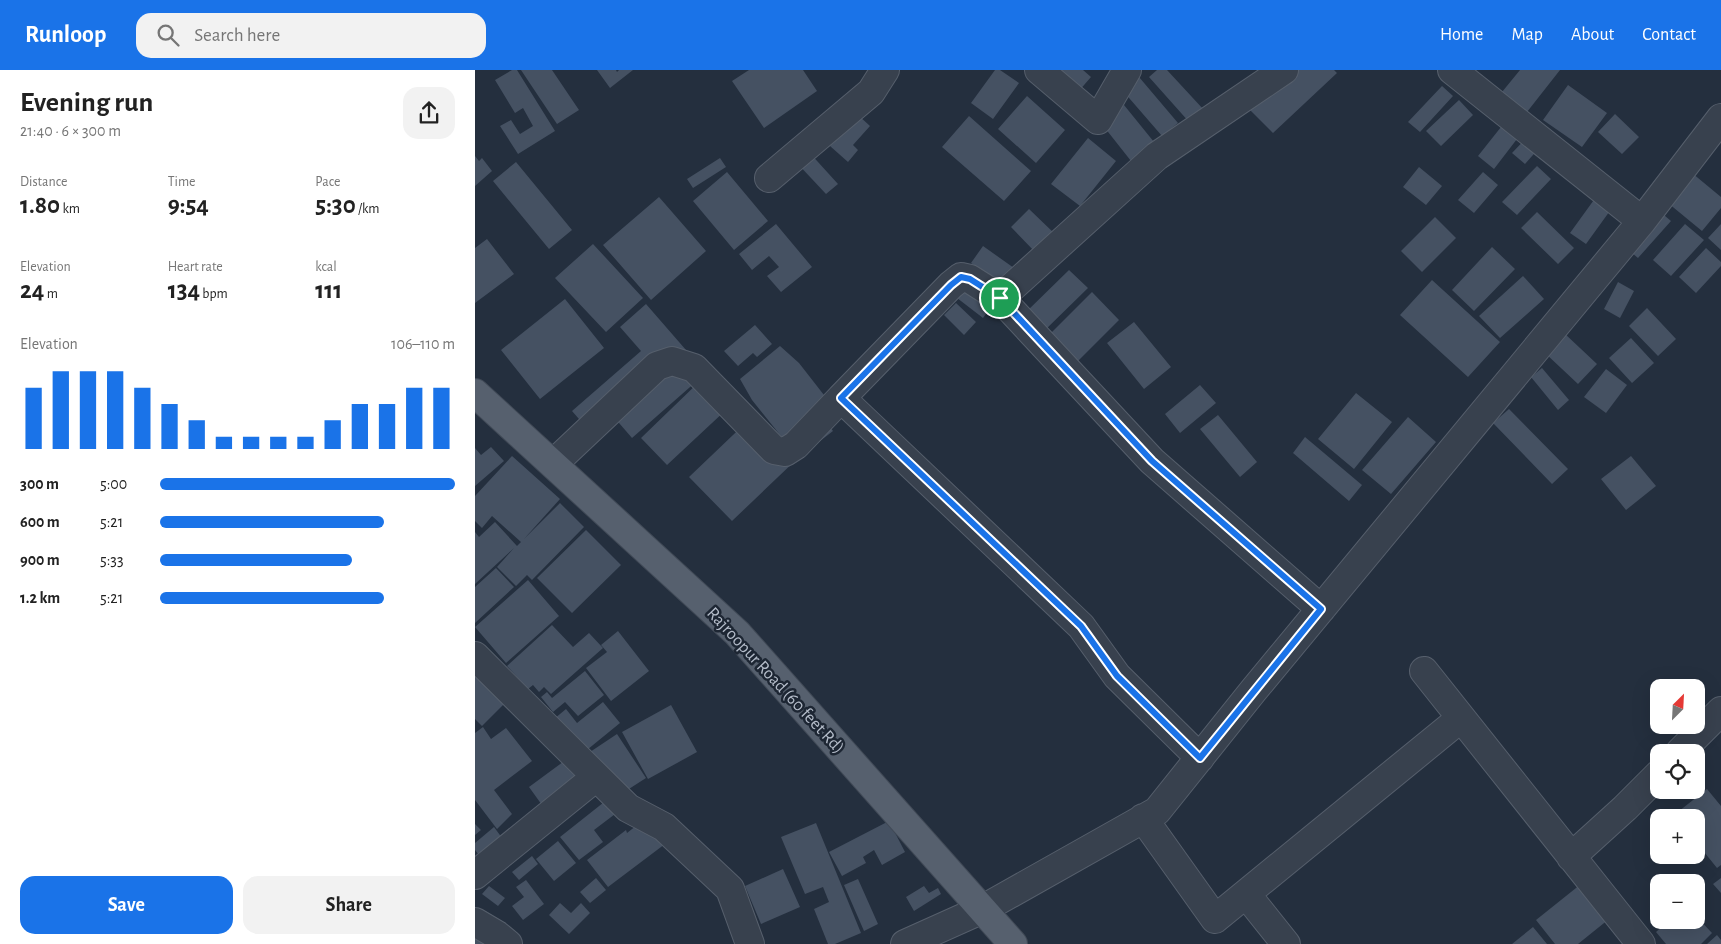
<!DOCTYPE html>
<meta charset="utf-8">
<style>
body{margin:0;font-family:"Alegreya Sans",sans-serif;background:#f2f2f2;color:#222;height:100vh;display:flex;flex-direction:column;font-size:19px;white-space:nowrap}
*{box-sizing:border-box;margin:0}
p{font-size:16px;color:#767676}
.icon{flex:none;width:28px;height:28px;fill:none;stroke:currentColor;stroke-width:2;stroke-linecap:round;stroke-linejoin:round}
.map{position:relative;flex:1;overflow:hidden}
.drawer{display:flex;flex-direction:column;background:#fff;width:475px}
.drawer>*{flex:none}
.needle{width:32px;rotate:24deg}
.tools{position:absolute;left:1175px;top:609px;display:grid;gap:10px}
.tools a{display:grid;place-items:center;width:55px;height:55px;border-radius:10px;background:#fff;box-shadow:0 5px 20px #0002;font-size:25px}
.pin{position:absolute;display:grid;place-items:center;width:42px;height:42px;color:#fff;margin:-21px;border:2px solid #fff;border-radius:50%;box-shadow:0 1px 5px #0007}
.round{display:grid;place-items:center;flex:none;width:52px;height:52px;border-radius:15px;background:#f2f2f2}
.overview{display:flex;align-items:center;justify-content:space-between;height:85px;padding:0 20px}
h1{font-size:28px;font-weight:600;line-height:38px}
.stats{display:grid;grid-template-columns:repeat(3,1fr);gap:8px;height:85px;padding:5px 20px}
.stats div{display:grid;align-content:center}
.stats b{font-size:25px;font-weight:600}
.stats small{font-size:14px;font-weight:400}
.stats p{font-size:14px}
.chart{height:140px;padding:10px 20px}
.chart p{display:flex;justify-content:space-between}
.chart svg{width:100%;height:90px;margin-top:5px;stroke:#1a73e8;stroke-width:6}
.cta{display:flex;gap:10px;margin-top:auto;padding:10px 20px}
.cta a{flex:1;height:58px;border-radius:15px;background:#1a73e8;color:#fff;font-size:20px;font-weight:600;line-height:58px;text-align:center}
.cta a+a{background:#f2f2f2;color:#222}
ul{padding:0 20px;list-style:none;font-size:16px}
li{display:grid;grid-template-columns:80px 60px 1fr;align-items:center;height:38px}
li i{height:12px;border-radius:6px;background:#1a73e8}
header{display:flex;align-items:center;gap:30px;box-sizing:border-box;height:70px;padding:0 25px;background:#1a73e8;color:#fff}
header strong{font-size:24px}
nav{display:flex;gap:28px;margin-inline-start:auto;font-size:18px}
.search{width:350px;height:45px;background:#f2f2f2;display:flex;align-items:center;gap:12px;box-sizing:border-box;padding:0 18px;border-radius:15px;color:#767676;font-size:19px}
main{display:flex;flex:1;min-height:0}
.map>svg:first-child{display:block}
.building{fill:#455162}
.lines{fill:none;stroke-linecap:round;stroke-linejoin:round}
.minor-casing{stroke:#565f6c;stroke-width:30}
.major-casing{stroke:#414a57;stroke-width:30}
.minor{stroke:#38414e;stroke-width:28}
.major{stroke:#56606e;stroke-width:28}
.route-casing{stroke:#fff;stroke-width:10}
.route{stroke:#1a73e8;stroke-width:6}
.labels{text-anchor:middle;stroke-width:5;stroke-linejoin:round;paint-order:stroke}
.street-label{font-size:18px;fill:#b4bcc9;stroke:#1d2633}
</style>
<header>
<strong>Runloop</strong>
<div class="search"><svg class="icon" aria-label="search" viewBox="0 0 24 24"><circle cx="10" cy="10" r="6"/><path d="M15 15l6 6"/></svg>Search here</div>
<nav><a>Home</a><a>Map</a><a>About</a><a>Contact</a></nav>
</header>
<main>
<section class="drawer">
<div class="overview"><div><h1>Evening run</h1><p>21:40 · 6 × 300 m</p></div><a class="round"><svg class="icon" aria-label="share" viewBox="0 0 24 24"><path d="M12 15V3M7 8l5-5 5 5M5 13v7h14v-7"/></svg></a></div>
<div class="stats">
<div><p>Distance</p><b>1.80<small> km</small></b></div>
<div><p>Time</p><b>9:54</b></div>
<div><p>Pace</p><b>5:30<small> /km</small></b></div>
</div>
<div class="stats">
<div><p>Elevation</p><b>24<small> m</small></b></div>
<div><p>Heart rate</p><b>134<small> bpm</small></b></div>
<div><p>kcal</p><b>111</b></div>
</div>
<div class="chart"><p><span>Elevation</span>106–110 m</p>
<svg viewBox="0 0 160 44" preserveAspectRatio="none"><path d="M5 44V14M15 44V6M25 44V6M35 44V6M45 44V14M55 44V22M65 44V30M75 44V38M85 44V38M95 44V38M105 44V38M115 44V30M125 44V22M135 44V22M145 44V14M155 44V14"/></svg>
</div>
<ul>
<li><b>300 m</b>5:00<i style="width:100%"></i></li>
<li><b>600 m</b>5:21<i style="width:76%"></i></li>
<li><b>900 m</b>5:33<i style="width:65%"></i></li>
<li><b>1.2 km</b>5:21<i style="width:76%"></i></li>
</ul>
<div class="cta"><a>Save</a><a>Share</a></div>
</section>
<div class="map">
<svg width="1246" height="874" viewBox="0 0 1246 874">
<rect width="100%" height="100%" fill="#242f3e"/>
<path class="building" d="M37,0H42L80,61L43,84L25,56L36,50L45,64L58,56L48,38L40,43L20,10Z
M46,0H77L104,40L82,54Z
M122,0H141L142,2L144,0H158L135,18Z
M274,0H328L342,21L289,58L257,11Z
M520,0H525L544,13L518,49L496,33Z
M578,0H608L616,7L603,22Z
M682,0H692L729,40L715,53L674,7Z
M812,0H859L862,3L798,63L773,38Z
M1045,0H1085L1052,42L1027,22Z
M664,7L703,53L687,66L648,21Z
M1093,15L1132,43L1107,77L1068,50Z
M967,16L978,26L945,62L933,52Z
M552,26L590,60L561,93L523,59Z
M984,30L998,45L966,76L951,61Z
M649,35L679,72L656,91L626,53Z
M1140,44L1164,67L1147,84L1123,62Z
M383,45L395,56L378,75L383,80L373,92L355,76Z
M494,46L556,101L529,131L467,77Z
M1026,57L1042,69L1019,99L1003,86Z
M1053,66L1065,77L1050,94L1037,83Z
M613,68L641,91L605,136L576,114Z
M333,81L363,114L351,124L321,92Z
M0,86L4,91L7,88L17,101L0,116Z
M245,88L251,97L218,118L212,109Z
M41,92L97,160L74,179L18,111Z
M1062,96L1076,109L1042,145L1027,132Z
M944,97L967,116L951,135L928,117Z
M252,102L293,151L259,180L218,131Z
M1008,102L1023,115L999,143L983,130Z
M1217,103L1246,127V138L1227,161L1193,133Z
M184,127L231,181L176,230L128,175Z
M1121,127L1137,138L1111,174L1095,163Z
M554,139L580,164L561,183L536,157Z
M1183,140L1196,151L1163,188L1151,178Z
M1062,142L1099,178L1083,194L1046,158Z
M960,147L981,168L947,202L926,181Z
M301,154L337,197L306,222L292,206L304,197L294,186L277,200L264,184Z
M1210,154L1229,170L1196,206L1178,190Z
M1246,154V180L1233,168Z
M12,169L39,204L0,233V178Z
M118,174L168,228L131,262L80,208Z
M508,176L539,198L527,214L496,193Z
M1017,177L1040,199L999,241L977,220Z
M1231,178L1246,192V196L1221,223L1204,207Z
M594,200L613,218L567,263L548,245Z
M486,205L520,232L508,248L473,221Z
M1048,206L1069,229L1025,268L1004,246Z
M957,210L1025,272L993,307L925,245Z
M1143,212L1159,221L1145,248L1129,239Z
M617,222L644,250L601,293L573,266Z
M90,229L129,278L65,329L26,280Z
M481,233L501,252L489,265L469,245Z
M171,234L231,303L157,368L138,346L117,364L97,341L166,281L145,257Z
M1172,238L1201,269L1183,286L1154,256Z
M659,252L696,297L669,319L632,273Z
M280,255L297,274L282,287L278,283L263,296L249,281Z
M1089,263L1122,294L1103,314L1070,283Z
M1156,268L1179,293L1157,313L1134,288Z
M305,276L324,293L363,343L351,352L358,361L323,388L257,451L214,407L280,344L322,386L277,330L265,309Z
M1067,298L1094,330L1083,340L1056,307Z
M1131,299L1152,315L1131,343L1109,327Z
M225,311L252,339L192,395L166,368Z
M725,315L741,333L705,363L690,344Z
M881,323L917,352L879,399L843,369Z
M1034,339L1093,399L1077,414L1018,353Z
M743,345L782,392L765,407L725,359Z
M933,347L961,372L916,424L887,400Z
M830,367L887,415L874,431L818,383Z
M16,377L29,391L0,416V378L6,385Z
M37,386L85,429L49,469L85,433L109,457L57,510L52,505L41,516L22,497L39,478L0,514V462L4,467L20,452L42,476L46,472L17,446L7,458L0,451V426Z
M1156,386L1181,416L1151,440L1126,409Z
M111,460L146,495L97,543L62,508Z
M21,498L39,517L0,553V517Z
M53,510L84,546L31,593L0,557Z
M77,555L98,577L114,563L128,578L76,624L69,617L64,622L58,615L53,619L32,596Z
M143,561L174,601L136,631L111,598L132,582L126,575Z
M0,599L32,631L7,656L0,649Z
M110,601L129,625L103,646L90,632L78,642L66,627L72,622L77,628Z
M128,632L145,653L107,684L79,649L91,639L102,653Z
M196,635L222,682L173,709L147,662Z
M8,657L16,669L31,658L57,691L19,720L37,744L22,759L0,730V663Z
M142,664L171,708L143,726L115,682Z
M92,689L111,713L72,742L54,717Z
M1232,719L1246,736V795L1242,798L1221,772V748H1202L1199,745Z
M138,725L148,738L119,760L128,772L104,790L85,767Z
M171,748L190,774L133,817L112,790L151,760L152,763Z
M414,751L430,782L407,795L399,780L388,787L391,793L367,806L354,782Z
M341,753L386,863L360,874H353L339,839L354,832L348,817L330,824L306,767Z
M0,754L6,760L0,765Z
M19,757L30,772L8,790L0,780V773Z
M83,771L101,793L79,811L61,789Z
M57,786L63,794L44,810L37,802Z
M308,799L325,837L286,854L270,816Z
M121,808L131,820L115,833L105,822Z
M1246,808V823L1238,814Z
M383,809L403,854L389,861L369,815Z
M51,810L69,834L48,850L37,836L49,827L41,817Z
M1111,810L1139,845L1103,874H1080L1061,850Z
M14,816L30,828L23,836L7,824Z
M449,816L454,823L463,818L466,824L439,841L431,827Z
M85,833L96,843L106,833L115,843L94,864L74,845Z
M1221,846L1237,863L1226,874H1191L1181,862L1194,850H1221Z
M0,857L12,874H0Z
M1058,857L1072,874H1037Z
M1242,865L1246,870V874H1232Z"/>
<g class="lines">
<g class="minor-casing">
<path id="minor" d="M564,0L623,50L652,0
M809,0L682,86L525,228L677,391L846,539
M977,0L1167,151
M294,108L396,22L410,0
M525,228L495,209L486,207L476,215L366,328L606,556L642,606L725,688
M78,394L182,296L197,291L219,298L299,380L310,382L321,375L366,328
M0,586L153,738L189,757L255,819L275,874
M949,601L1166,874
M1205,682L1246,641
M668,748L740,849L986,648
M1096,787L1150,738L1184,704
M0,805L121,707
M771,824L811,874
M0,852L22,865L33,874
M430,874L508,839L682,741L778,621L1167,151L1246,48"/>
</g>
<g class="major-casing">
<path id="major" d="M0,323L262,563L538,874"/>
</g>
<use href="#minor" class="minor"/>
<use href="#major" class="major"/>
</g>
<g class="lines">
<g class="route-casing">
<path id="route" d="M486,207L495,209L525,228L677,391L846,539L725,688L642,606L606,556L366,328L476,215Z"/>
</g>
<use href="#route" class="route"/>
</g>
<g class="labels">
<g class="street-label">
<text transform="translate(301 610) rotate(47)" y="6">Rajroopur Road (60 feet Rd)</text>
</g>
</g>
</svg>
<div class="tools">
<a><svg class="needle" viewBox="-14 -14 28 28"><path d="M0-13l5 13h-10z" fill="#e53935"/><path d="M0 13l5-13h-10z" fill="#767676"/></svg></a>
<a><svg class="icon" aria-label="locate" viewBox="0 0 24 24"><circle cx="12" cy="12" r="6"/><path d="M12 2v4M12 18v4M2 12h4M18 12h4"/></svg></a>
<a>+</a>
<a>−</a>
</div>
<div class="pin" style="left:525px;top:228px;background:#1e9e55"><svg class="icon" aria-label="arrive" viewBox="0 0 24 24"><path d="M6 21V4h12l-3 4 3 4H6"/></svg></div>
</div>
</main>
